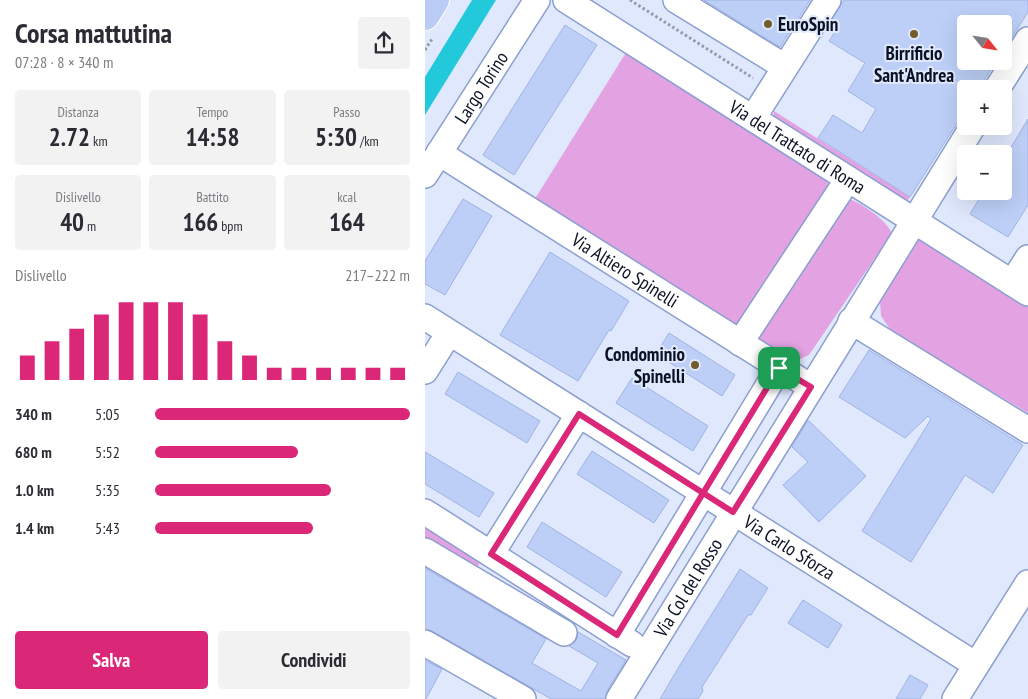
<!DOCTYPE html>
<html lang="it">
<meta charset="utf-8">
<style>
body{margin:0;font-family:"PT Sans Narrow",sans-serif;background:#f2f2f3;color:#2b2b33;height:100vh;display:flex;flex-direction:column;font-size:19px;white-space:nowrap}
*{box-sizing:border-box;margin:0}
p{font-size:16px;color:#7c7c81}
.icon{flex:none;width:28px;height:28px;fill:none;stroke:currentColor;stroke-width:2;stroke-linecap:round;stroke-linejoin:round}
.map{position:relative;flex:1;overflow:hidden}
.sheet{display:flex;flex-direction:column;background:#fff;width:425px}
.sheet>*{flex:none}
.needle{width:32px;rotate:120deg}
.tools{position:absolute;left:532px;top:15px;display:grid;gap:10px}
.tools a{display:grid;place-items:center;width:55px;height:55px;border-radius:5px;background:#fff;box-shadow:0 5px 20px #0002;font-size:25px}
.pin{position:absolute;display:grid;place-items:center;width:42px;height:42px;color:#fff;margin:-21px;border-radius:10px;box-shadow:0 2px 8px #0006}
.round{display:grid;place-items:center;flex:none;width:52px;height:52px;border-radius:5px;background:#f2f2f3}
.head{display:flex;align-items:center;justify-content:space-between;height:85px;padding:0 15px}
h1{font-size:28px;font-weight:700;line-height:38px}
.metrics{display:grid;grid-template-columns:repeat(3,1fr);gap:8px;height:85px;padding:5px 15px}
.metrics div{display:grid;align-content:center;border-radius:5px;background:#f2f2f3;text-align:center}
.metrics b{font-size:25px;font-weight:700}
.metrics small{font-size:14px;font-weight:400}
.metrics p{font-size:14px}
.chart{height:140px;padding:10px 15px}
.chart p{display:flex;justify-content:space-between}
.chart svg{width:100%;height:90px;margin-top:5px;stroke:#db2777;stroke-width:6}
.action{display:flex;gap:10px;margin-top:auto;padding:10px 15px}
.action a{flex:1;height:58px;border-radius:5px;background:#db2777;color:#fff;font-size:20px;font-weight:700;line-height:58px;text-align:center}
.action a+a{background:#f2f2f3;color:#2b2b33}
ul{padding:0 15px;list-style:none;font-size:16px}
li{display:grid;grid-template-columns:80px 60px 1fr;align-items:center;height:38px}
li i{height:12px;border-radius:6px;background:#db2777}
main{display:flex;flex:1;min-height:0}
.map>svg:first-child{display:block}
.green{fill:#e3a3e3}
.water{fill:#22c9db}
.building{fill:#bdcff7;stroke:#9fb3e4}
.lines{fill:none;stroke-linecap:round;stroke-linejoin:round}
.minor-casing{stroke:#8b9fcf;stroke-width:28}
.major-casing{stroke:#fff;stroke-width:30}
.path{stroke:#939baf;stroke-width:3;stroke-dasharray:2.5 2.5;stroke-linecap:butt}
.minor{stroke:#fff;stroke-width:25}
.major{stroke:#bacbf5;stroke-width:28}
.route-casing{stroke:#fff;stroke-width:10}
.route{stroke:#db2777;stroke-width:6}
.poi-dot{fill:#725d2c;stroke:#dfe8fd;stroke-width:2}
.labels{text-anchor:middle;stroke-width:4;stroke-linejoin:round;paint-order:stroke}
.poi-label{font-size:19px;font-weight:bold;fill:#0b1223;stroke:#dfe8fd;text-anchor:start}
.street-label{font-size:19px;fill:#0b1223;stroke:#dfe8fd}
</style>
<main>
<section class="sheet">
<div class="head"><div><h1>Corsa mattutina</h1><p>07:28 · 8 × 340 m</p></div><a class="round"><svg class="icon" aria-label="share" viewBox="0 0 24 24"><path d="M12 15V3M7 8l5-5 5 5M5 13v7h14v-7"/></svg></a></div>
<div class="metrics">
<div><p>Distanza</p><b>2.72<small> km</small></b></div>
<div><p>Tempo</p><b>14:58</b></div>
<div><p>Passo</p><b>5:30<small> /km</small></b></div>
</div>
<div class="metrics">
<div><p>Dislivello</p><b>40<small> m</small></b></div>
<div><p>Battito</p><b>166<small> bpm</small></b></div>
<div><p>kcal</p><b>164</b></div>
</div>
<div class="chart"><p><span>Dislivello</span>217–222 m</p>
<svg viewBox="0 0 160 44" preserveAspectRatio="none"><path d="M5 44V32M15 44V25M25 44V19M35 44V12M45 44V6M55 44V6M65 44V6M75 44V12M85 44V25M95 44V32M105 44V38M115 44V38M125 44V38M135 44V38M145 44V38M155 44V38"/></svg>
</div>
<ul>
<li><b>340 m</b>5:05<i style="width:100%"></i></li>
<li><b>680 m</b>5:52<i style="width:56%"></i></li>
<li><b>1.0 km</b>5:35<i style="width:69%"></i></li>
<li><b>1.4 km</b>5:43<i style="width:62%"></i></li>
</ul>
<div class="action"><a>Salva</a><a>Condividi</a></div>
</section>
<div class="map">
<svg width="603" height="699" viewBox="0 0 603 699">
<rect width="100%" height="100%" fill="#dfe8fd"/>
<path class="green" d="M202,51L398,174L405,188L315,322L304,327L108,202Z
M349,111L485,197L482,201L348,118Z
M425,199C440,206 460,219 467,233L384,355L366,363L343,348L334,338L338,322Z
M494,236L603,306V413L467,332L456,316L455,300Z
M0,525L56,561L49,573L0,543Z"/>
<path class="water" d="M47,0H71L0,115V77Z"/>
<path class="building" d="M279,0H385L355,47Z
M419,0H603V12L579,50V24H541V61H571L554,89H541V109L485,197L393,138L408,115L437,133L451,109L423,91L440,63L404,41L412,29L404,24Z
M140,25L172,45L89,175L58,155Z
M603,119V205L583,237L545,214L559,191H579V159Z
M38,199L67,216L20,295L0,284V261Z
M125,252L204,301L186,331L184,330L153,381L75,335Z
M244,333L310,375L297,396L231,354Z
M444,350L598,445L568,493L540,475L486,562L437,531L506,419L503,416L480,438L414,397Z
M33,372L115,421L102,443L20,394Z
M207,378L283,426L268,451L191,403Z
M383,420L441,476L394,522L358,485L383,462L367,447Z
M167,451L244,500L229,523L152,474Z
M0,452L69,493L54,517L0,484Z
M117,522L197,572L181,597L102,547Z
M0,568L121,639L107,663L156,691L173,663L144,646L151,641L153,632L201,660L182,691L180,699H126L7,631L0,629Z
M315,569L343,588L326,615H323L277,687L278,691L273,699H235L255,665Z
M378,600L417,625L403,648L363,623Z
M0,660L17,669L1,699H0Z
M485,675L503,685L495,699H471Z"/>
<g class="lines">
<g class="minor-casing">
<g id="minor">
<path id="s1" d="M141,0L603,293"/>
<path d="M251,0L360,67"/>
<path d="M572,89L603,40"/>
<path d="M328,118L403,0"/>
<path id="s2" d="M14,153L386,387"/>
<path id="s3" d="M0,175L112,0"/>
<path d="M587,283L603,258"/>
<path id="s4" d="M0,317L551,665"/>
<path d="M426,321L603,430"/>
<path d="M315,343L423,179"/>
<path d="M0,371L24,333"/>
<path d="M0,512L207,644"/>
<path d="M0,551L139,633"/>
<path d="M66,554L154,414"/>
<path d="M192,635L354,368"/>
<path d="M0,643L98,699"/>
<path id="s5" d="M194,699L548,126"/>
<path d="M530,699L603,583"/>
</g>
</g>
<g class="major-casing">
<path id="major" d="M0,16L10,0"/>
</g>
<path class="path" d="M205,0L328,78
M0,50L7,39"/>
<use href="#minor" class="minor"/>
<use href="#major" class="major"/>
</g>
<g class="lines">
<g class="route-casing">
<path id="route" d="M354,368L192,635L66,554L154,414L308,512L386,387L354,368"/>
</g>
<use href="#route" class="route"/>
</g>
<g class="poi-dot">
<circle cx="343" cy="24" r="5"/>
<circle cx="489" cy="34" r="5"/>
<circle cx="270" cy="365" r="5"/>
</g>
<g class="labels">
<g class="poi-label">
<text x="353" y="31">EuroSpin</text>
<text x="489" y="60" text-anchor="middle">Birrificio<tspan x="489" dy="22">Sant'Andrea</tspan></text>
<text x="260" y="361" text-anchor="end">Condominio<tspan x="260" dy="22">Spinelli</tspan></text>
</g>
<g class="street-label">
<text dy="7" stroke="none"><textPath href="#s3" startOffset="104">Largo Torino</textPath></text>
<text dy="7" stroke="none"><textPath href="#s1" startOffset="274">Via del Trattato di Roma</textPath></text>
<text dy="7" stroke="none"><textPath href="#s2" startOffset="220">Via Altiero Spinelli</textPath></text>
<text dy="7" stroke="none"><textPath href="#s4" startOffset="431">Via Carlo Sforza</textPath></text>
<text dy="7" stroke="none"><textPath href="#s5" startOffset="131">Via Col del Rosso</textPath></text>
</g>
</g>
</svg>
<div class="tools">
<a><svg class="needle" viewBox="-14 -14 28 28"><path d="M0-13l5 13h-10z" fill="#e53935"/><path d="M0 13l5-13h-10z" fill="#7c7c81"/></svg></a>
<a>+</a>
<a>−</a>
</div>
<div class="pin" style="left:354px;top:368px;background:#1e9e55"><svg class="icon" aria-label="arrive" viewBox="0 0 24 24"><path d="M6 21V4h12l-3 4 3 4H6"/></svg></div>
</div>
</main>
